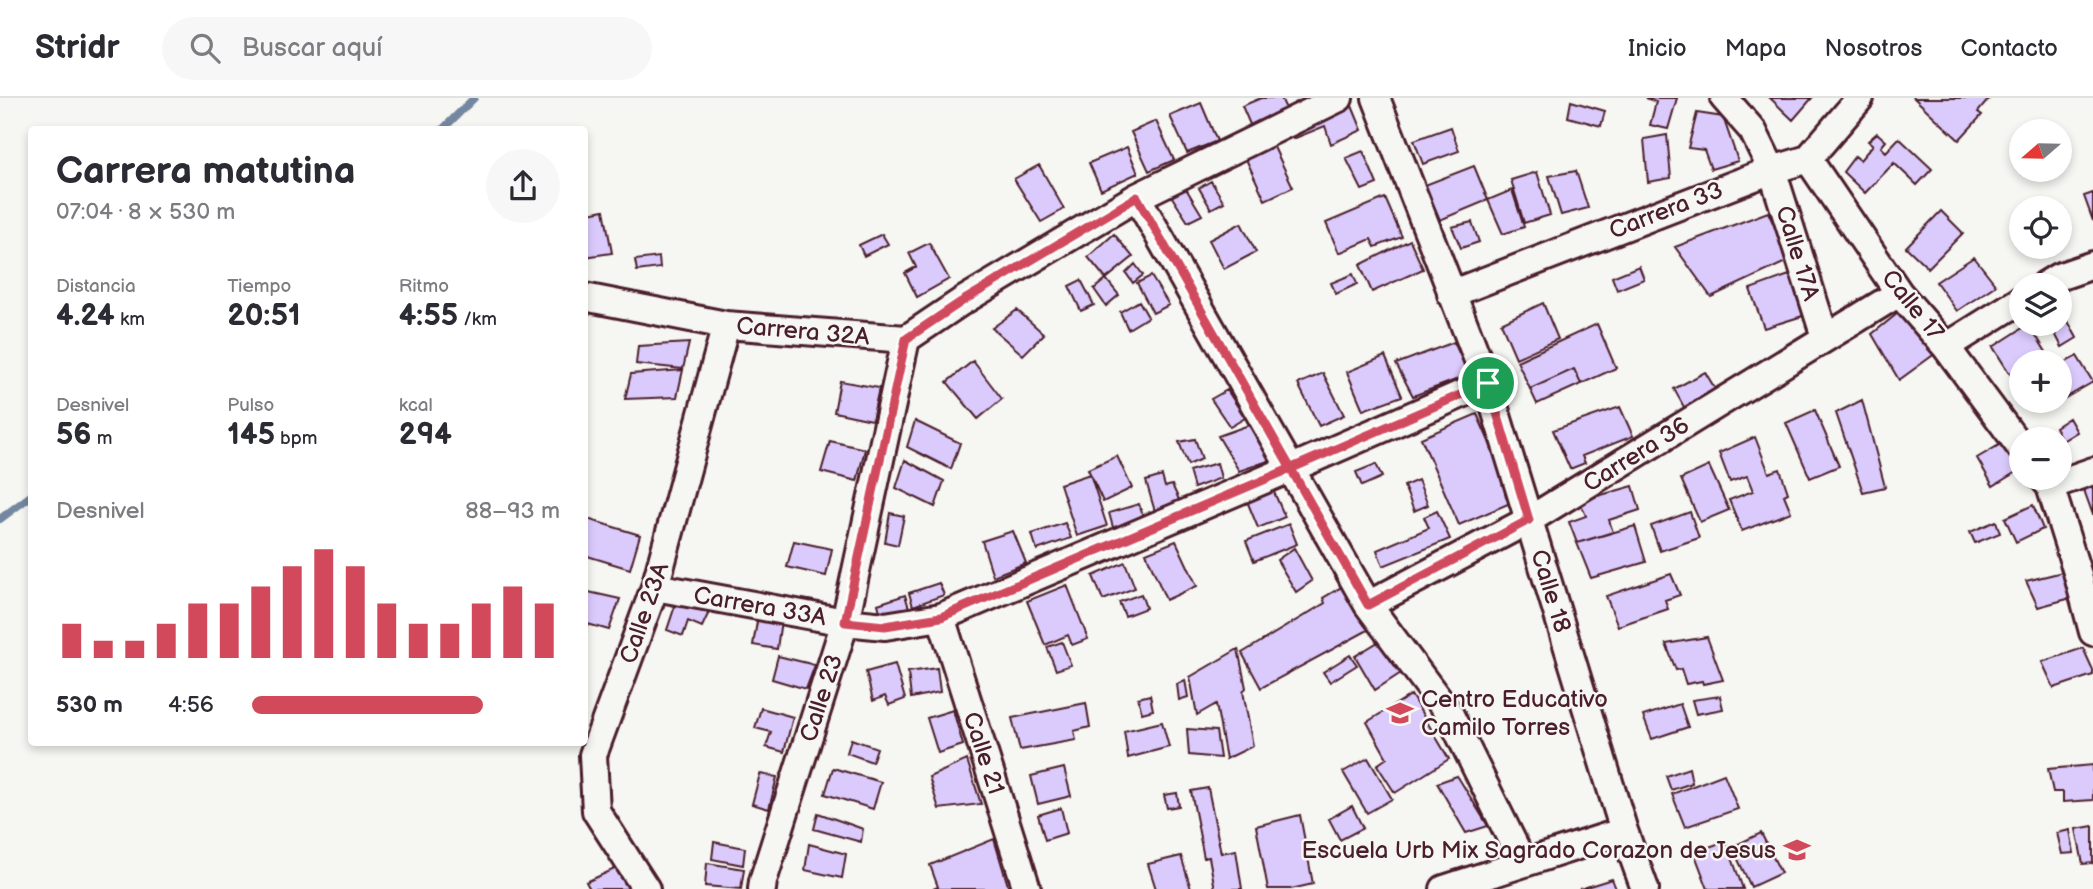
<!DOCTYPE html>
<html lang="es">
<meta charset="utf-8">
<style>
body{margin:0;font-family:"Balsamiq Sans",sans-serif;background:#f7f7f7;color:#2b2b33;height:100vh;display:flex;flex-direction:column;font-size:26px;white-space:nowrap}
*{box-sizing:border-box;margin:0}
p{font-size:23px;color:#7c7c81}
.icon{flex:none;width:38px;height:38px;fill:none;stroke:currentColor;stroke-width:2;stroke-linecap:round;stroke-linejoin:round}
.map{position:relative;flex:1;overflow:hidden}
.side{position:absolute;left:28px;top:28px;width:560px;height:620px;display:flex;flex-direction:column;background:#fff;border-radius:7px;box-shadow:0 4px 10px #0003}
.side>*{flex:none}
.needle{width:46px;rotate:250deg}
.controls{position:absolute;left:2009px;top:21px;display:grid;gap:14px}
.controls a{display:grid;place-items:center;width:63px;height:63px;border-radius:50%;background:#fff;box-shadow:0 4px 10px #0003;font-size:35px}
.pin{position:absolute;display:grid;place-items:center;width:60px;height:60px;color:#fff;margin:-30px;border:4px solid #fff;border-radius:50%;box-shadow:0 2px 7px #0007}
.round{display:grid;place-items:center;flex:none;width:74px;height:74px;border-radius:37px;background:#f7f7f7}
.overview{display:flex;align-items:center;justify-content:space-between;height:119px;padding:0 28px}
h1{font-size:38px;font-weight:600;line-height:52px}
.stats{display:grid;grid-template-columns:repeat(3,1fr);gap:10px;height:119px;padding:7px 28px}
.stats div{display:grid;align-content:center}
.stats b{font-size:30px;font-weight:600}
.stats small{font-size:19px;font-weight:400}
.stats p{font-size:19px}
.chart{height:196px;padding:14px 28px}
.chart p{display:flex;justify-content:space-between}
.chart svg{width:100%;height:126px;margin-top:7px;stroke:#d1495b;stroke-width:6}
ul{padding:0 28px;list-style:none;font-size:23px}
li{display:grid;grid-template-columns:112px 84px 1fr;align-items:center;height:52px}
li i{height:18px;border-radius:9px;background:#d1495b}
header{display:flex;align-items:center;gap:42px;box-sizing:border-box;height:98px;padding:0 35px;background:#fff;border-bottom:2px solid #e1e1e2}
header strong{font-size:33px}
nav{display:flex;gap:38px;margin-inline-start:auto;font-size:24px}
.search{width:490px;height:63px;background:#f7f7f7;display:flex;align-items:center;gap:18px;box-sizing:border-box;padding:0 24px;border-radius:38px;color:#7c7c81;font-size:26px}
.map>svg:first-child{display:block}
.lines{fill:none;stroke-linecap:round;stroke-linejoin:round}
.stream{stroke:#7387a1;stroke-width:8}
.building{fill:#dbcbfd;stroke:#4a1f2b;stroke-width:2}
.street-casing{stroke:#4a1f2b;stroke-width:32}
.street{stroke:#f6f6f2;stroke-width:26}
.route-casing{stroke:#fff;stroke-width:14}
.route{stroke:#d1495b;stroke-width:9}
.labels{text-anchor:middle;stroke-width:5;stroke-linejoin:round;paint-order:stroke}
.street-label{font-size:24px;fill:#4a1f2b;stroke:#f6f6f2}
.poi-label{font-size:24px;fill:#4a1f2b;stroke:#f6f6f2;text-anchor:start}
</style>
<header>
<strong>Stridr</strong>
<div class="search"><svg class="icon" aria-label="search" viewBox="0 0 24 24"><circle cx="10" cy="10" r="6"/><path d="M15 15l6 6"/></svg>Buscar aquí</div>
<nav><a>Inicio</a><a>Mapa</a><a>Nosotros</a><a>Contacto</a></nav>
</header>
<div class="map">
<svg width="2093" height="791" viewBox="0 0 2093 791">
<rect width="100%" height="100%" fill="#f6f6f2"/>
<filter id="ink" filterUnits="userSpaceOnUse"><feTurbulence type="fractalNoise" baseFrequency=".0143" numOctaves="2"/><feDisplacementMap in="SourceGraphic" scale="14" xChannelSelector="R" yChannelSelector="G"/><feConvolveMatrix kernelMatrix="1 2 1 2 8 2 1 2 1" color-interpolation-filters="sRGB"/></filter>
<g filter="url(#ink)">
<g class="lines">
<path class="stream" d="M442,32L474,0
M0,421L32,397"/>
</g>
<path class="building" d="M1261,0H1281L1287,13L1251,29L1242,8Z
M1646,0H1677L1668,31L1650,27L1656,4Z
M1770,0H1812L1793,22Z
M1914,0H1988L1989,1L1978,14L1982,17L1959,42Z
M1350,3L1362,32L1331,46L1325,28L1293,41L1289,32Z
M1571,3L1605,13L1601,28L1568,19Z
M1201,5L1217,43L1187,55L1170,18Z
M1697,15L1723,19L1738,63L1711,71L1704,52L1688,50Z
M1156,23L1174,62L1149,73L1131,34Z
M1451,29L1459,53L1423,66L1414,42Z
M1877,35L1886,43L1881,49L1886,54L1899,40L1932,71L1917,87L1894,65L1865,95L1843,74L1855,58L1860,62L1873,47L1868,43Z
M1667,37L1671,80L1648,84L1644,41Z
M1273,47L1293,89L1265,102L1245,59Z
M1127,49L1138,75L1101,92L1089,65Z
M1363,53L1377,86L1362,92L1346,60Z
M1039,67L1064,111L1041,124L1014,81Z
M1474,68L1488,102L1440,122L1425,87Z
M1576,73L1588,110L1561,117L1549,78Z
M1537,74L1550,117L1524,125L1511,82Z
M1211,83L1224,104L1211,111L1199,90Z
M1185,89L1202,117L1188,124L1170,96Z
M1512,92L1524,129L1503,136L1488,102Z
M2093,95V123L2084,98Z
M1385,100L1402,139L1375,149L1371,141L1339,155L1326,125Z
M604,112L612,155L584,159V116Z
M1941,113L1963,135L1928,170L1906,149Z
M1768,114L1790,162L1711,199L1675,149Z
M1472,124L1479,144L1461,150L1452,129Z
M1241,125L1256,154L1224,171L1209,142Z
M882,136L888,146L864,158L859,147Z
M1114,136L1133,159L1106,181L1088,159Z
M1410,142L1423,171L1372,194L1360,167Z
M929,145L949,181L917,199L905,175L916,169L909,155Z
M659,159L660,170L637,173L635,162Z
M1974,159L1996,187L1957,213L1936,184Z
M1135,166L1143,177L1133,185L1126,175Z
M1639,168L1644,181L1617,192L1612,179Z
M1795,175L1809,216L1764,230L1750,191Z
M1353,176L1357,186L1336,196L1331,185Z
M1151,178L1169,207L1153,215L1137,185Z
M1106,181L1119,197L1106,208L1094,191Z
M1081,182L1094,207L1081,213L1069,188Z
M1139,203L1148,219L1128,231L1120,214Z
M1543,205L1558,241L1516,260L1501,225Z
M1908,207L1936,255L1899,282L1872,236Z
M1017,212L1044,236L1023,257L992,230Z
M2062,212L2077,240L2062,249L2050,226H2060V214Z
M1597,226L1616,270L1581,286L1574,271L1530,291L1517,263Z
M2029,226L2046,254L2029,264H2021V269L2010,276L1993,249Z
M1454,244L1469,277L1413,298L1396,266Z
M689,245L683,271L636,266L638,248Z
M1385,258L1402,298L1363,312L1347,274Z
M2077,258L2093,284L2060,303V267Z
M973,263L1002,301L978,321L947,284Z
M1574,271L1581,286L1537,306L1530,291Z
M683,272L677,299L625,301L631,276Z
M1705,274L1722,302L1690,320L1674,291Z
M1323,275L1344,317L1319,328L1298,286Z
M840,283L879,290L872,322L834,314Z
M1227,292L1245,320L1230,329L1211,301Z
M1862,302L1885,389L1863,394L1836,315Z
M1620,309L1633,338L1582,358L1585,365L1570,371L1553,332Z
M1815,312L1839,368L1810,380L1786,325Z
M1477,316L1515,403L1459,427L1421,340Z
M2069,320L2077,334L2062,343L2055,329Z
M915,323L960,345L951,371L907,349Z
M1249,327L1271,362L1239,373L1218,338Z
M1755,339L1769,375L1780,371L1788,395L1784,397L1791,414L1742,433L1729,402L1753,393L1747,378L1730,384L1719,355Z
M1195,341L1202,361L1188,367L1179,344Z
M830,343L865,351L857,383L821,374Z
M2006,343L2021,371L1993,388L1977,360Z
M1117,358L1132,390L1103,404L1088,371Z
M905,362L944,383L935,409L896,390Z
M1217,365L1221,380L1194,390L1189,373Z
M1376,366L1382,379L1362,388L1356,374Z
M1709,368L1729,412L1700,424L1681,381Z
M1090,376L1107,428L1077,438L1060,386Z
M1162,378L1165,389L1172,387L1182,408L1156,417L1146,383Z
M1418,382L1428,407L1414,413L1404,388Z
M1633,388L1640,412L1609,422L1613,434L1577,445L1569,424L1586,418L1580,403Z
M2093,388V417L2084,392Z
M1273,392L1285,419L1258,430L1247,403Z
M1139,406L1144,421L1114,433L1109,415Z
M2033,407L2043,431L2016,444L2005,420Z
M1437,413L1450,441L1383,468L1377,452L1429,430L1424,419Z
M1690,414L1699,440L1660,453L1651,428Z
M890,415L904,418L898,447L885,444Z
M584,420L640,437L630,471L584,457Z
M1996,423L2000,435L1975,445L1970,434Z
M1065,425L1071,440L1037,452L1032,436Z
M1289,426L1297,446L1254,463L1246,443Z
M1635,428L1646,464L1591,480L1577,445Z
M1013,433L1026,465L993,478L982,443Z
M794,443L832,451L826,478L787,469Z
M1176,443L1197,488L1166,502L1146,455Z
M1294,450L1312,483L1296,494L1277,462Z
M1125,464L1135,490L1103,502L1093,478Z
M2071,472L2082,497L2038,509L2026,483Z
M1671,476L1680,497L1665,502L1668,511L1618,528L1606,498Z
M939,485L944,497L913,508L909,495Z
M1067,487L1088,541L1072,547L1068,537L1045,547L1027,503Z
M1345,487L1370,531L1261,590L1242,555L1325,505L1323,500Z
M584,493L620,501L609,532L584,525Z
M1141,496L1146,510L1125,518L1119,504Z
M905,497L909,510L882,521L878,506Z
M677,502L709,514L702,529L688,523L683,538L667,532Z
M758,518L781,522L777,551L753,547Z
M1707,539L1723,582L1703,586L1702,583L1686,586L1681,571L1676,572L1666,546Z
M1383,541L1401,575L1375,592L1355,558Z
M1062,544L1071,567L1056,572L1047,549Z
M2083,550L2093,572V577L2054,590L2042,564Z
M1238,551L1246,590L1243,593L1253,648L1226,661L1216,606L1197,617L1190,579Z
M1350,557L1357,567L1330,584L1323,574Z
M778,558L815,567L806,591L772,581Z
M895,566L905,601L889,607L885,598L873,603L866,574Z
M937,570L940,594L911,600L908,574Z
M1185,582L1188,599L1179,602L1177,586Z
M1150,597L1153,612L1142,615L1138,600Z
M1411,597L1449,661L1395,695L1377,667L1387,660L1367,624Z
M1720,598L1723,611L1696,616L1692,602Z
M1086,605L1090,629L1074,633L1076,642L1020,652L1012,620Z
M1680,606L1688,629L1652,641L1643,618Z
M761,610L793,619L784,654L766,649L771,634L755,630Z
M953,612L963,647L938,655L927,620Z
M1162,624L1169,649L1128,660L1124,633Z
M1187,631L1216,633L1220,660L1189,657Z
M851,641L877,650L872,664L847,655Z
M1368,660L1392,701L1367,715L1343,674Z
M967,662L981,706L939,711L929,679Z
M2093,667V702L2063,704V694H2053L2048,671Z
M833,670L881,684L873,711L825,696Z
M1064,670L1071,698L1038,706L1031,678Z
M1689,670L1692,685L1671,692L1666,678Z
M760,676L777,679L769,711L752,706Z
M1724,676L1738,711L1685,729L1672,696Z
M1457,678L1458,679L1488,728L1466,735L1437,685Z
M1208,690L1221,755L1236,752L1242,791H1215L1209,759L1204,760L1191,693Z
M1177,695L1179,708L1167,710L1164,697Z
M1352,708L1363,730L1340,742L1329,721Z
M1061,710L1067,735L1045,742L1038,717Z
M818,715L863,731L861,744L814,731Z
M1300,717L1313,786L1291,791H1268L1256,728Z
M2093,728V765L2083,766L2076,731Z
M2070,732L2074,755L2062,756L2057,735Z
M1761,735L1781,775L1751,789L1732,749Z
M994,741L1009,791H933L938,789L930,767Z
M1726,743L1743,791H1708L1694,754Z
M714,744L745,750L743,767L712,761Z
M809,746L846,756L842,780L805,772Z
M1181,758L1191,791H1156L1148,766Z
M707,765L744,771L741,791L705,788Z
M619,769L630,791H590L586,784Z
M1612,781L1616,791H1579L1583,790Z"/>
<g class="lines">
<g class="street-casing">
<path id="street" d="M1376,0L1487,285L1624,733L1645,791
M1724,0L1753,33L1772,72L1825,239
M1808,61L1899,195L1946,249L2021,350
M1137,99L1368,507L1450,617L1523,765
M2045,187L2058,179L2093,167
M1451,196L1772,72L1808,61L1860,0
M584,199L726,227L906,241L961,204L1137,99L1339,0
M1946,249L2021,202
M2043,380L2050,388L2077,474L2093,534
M2050,388L2093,373
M655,489L845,524L885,528L941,519L1292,370L1487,285
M1368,507L1529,422L1899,195
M941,519L1027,791
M646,791L596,713L593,657L655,489L726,227
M762,791L763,783L845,524L906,241
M1444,791L1624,733"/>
</g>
<use href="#street" class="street"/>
</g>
</g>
<g class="lines" filter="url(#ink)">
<g class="route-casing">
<path id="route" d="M1488,285L1292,370L941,519L885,528L845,524L906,241L961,204L1137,99L1368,507L1529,422L1488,285"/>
</g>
<use href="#route" class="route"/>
</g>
<defs>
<g id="school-bare" transform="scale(2.1)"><path d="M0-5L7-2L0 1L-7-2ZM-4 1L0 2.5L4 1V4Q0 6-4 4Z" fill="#d1495b" stroke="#f6f6f2" stroke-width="2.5" paint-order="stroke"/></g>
</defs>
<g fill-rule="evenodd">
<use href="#school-bare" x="1400" y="615"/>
<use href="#school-bare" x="1797" y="752"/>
</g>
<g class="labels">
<g class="street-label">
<text transform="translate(1666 112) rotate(-21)" y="8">Carrera 33</text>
<text transform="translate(1798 155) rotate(73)" y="8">Calle 17A</text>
<text transform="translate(1913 207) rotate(51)" y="8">Calle 17</text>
<text transform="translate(803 233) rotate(5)" y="8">Carrera 32A</text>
<text transform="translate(1636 356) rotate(-32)" y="8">Carrera 36</text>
<text transform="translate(1551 493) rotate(73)" y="8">Calle 18</text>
<text transform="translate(760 508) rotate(10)" y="8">Carrera 33A</text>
<text transform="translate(644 515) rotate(-71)" y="8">Calle 23A</text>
<text transform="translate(821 600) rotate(-72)" y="8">Calle 23</text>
<text transform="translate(984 655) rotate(72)" y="8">Calle 21</text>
</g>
<g class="poi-label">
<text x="1421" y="609">Centro Educativo<tspan x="1421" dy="28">Camilo Torres</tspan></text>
<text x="1776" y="760" text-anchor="end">Escuela Urb Mix Sagrado Corazon de Jesus</text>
</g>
</g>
</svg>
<div class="controls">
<a><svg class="needle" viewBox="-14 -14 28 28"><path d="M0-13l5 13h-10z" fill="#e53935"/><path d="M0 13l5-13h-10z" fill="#7c7c81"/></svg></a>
<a><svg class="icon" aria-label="locate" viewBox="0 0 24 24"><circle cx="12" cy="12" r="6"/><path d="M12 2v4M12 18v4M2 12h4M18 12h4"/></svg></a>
<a><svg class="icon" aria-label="layers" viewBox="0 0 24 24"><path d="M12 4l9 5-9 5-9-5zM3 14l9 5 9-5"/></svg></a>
<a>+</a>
<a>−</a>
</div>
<div class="pin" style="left:1488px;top:285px;background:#1e9e55"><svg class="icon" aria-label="arrive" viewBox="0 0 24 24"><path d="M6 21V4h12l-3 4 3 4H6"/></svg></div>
<section class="side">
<div class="overview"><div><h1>Carrera matutina</h1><p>07:04 · 8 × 530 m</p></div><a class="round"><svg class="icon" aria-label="share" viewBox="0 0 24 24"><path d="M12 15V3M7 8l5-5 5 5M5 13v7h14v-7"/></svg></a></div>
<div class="stats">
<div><p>Distancia</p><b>4.24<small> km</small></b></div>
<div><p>Tiempo</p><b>20:51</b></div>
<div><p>Ritmo</p><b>4:55<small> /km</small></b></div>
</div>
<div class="stats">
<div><p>Desnivel</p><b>56<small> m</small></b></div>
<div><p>Pulso</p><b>145<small> bpm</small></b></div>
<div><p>kcal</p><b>294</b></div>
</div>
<div class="chart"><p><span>Desnivel</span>88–93 m</p>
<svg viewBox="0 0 160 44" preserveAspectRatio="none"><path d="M5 44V32M15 44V38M25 44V38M35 44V32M45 44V25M55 44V25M65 44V19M75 44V12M85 44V6M95 44V12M105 44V25M115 44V32M125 44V32M135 44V25M145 44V19M155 44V25"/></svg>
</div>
<ul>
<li><b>530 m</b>4:56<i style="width:75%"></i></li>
</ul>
</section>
</div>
